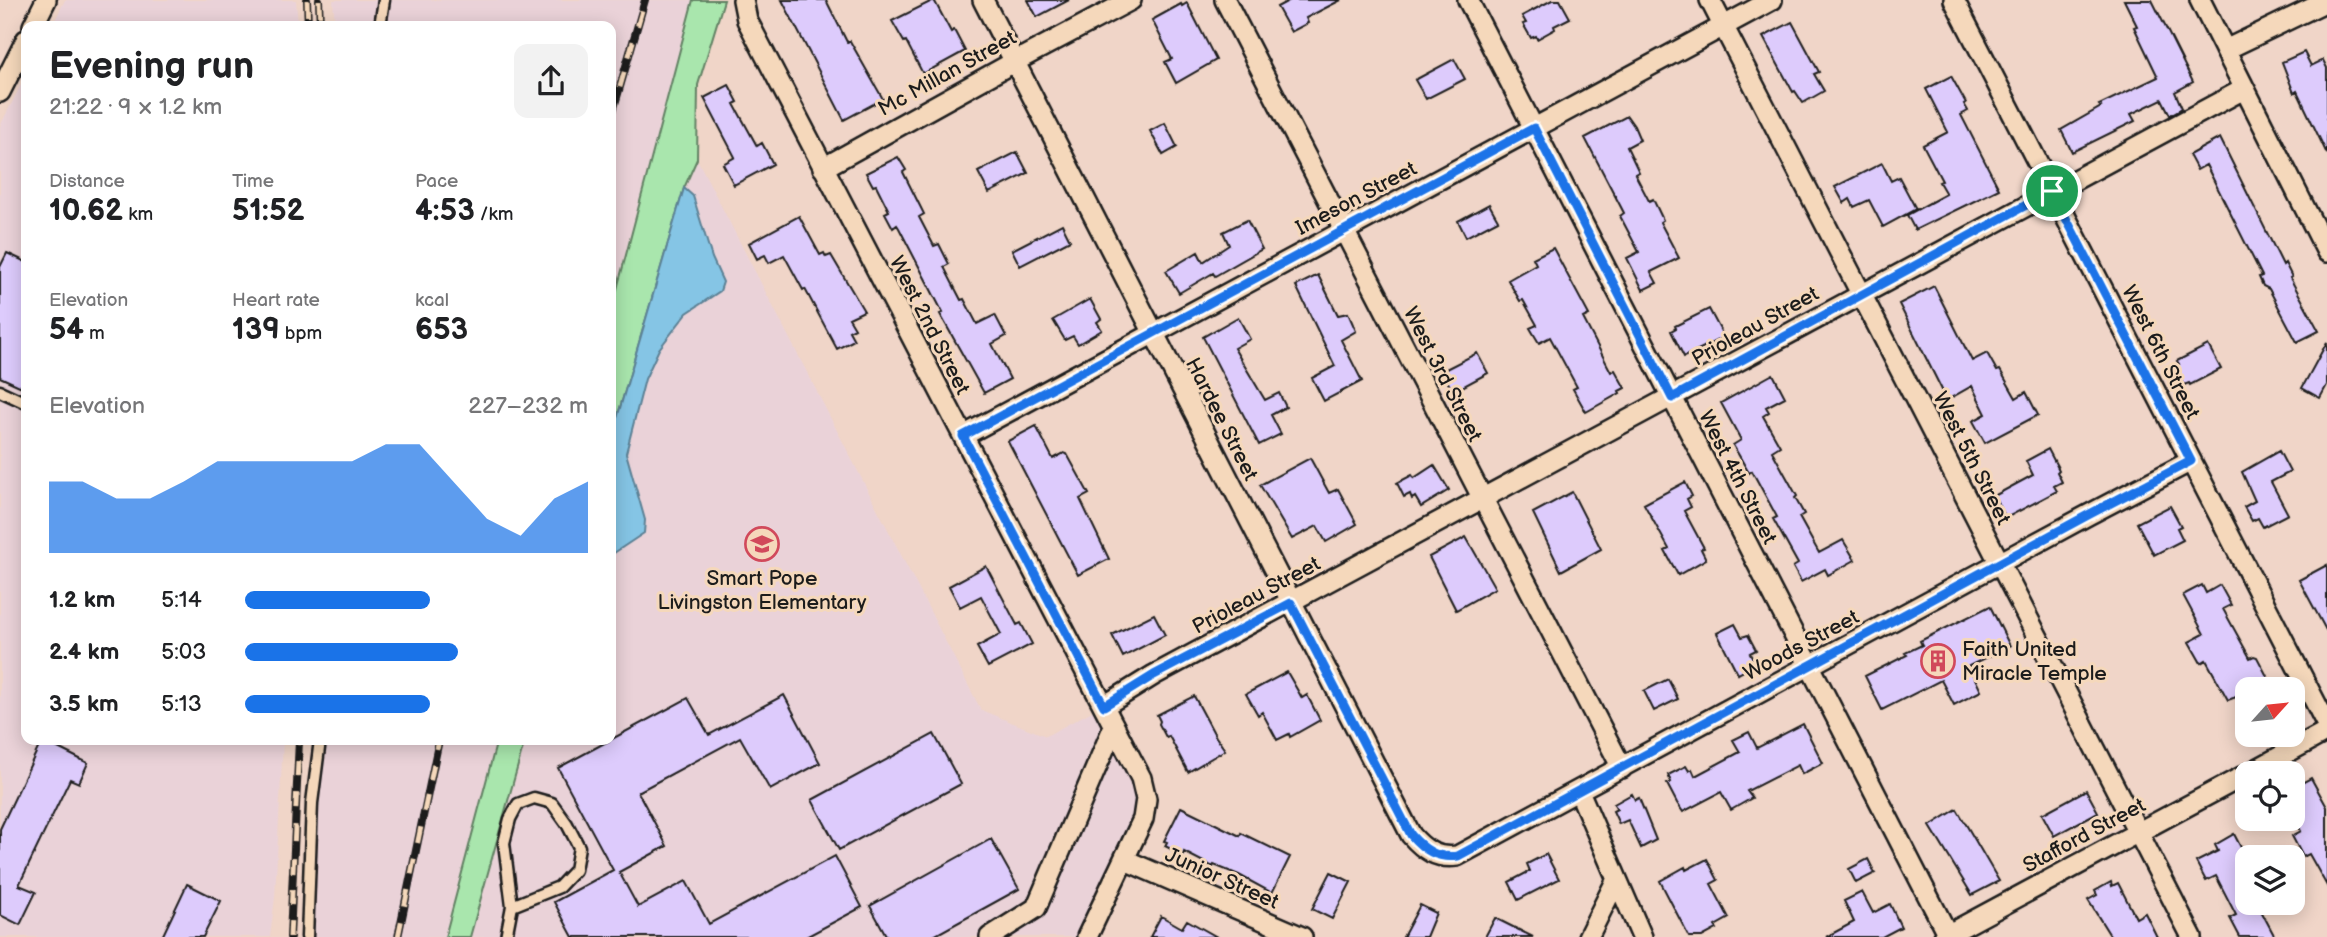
<!DOCTYPE html>
<meta charset="utf-8">
<style>
body{margin:0;font-family:"Balsamiq Sans",sans-serif;background:#f2f2f2;color:#202124;height:100vh;display:flex;flex-direction:column;font-size:26px;white-space:nowrap}
*{box-sizing:border-box;margin:0}
p{font-size:23px;color:#757577}
.icon{flex:none;width:38px;height:38px;fill:none;stroke:currentColor;stroke-width:2;stroke-linecap:round;stroke-linejoin:round}
.map{position:relative;flex:1;overflow:hidden}
.drawer{position:absolute;left:21px;top:21px;width:595px;height:724px;display:flex;flex-direction:column;background:#fff;border-radius:14px;box-shadow:0 4px 18px #0003}
.drawer>*{flex:none}
.needle{width:46px;rotate:63deg}
.buttons{position:absolute;left:2235px;top:677px;display:grid;gap:14px}
.buttons a{display:grid;place-items:center;width:70px;height:70px;border-radius:14px;background:#fff;box-shadow:0 4px 18px #0003;font-size:35px}
.pin{position:absolute;display:grid;place-items:center;width:60px;height:60px;color:#fff;margin:-30px;border:4px solid #fff;border-radius:50%;box-shadow:0 2px 7px #0007}
.round{display:grid;place-items:center;flex:none;width:74px;height:74px;border-radius:14px;background:#f2f2f2}
.overview{display:flex;align-items:center;justify-content:space-between;height:119px;padding:0 28px}
h1{font-size:38px;font-weight:700;line-height:52px}
.stats{display:grid;grid-template-columns:repeat(3,1fr);gap:10px;height:119px;padding:7px 28px}
.stats div{display:grid;align-content:center}
.stats b{font-size:30px;font-weight:700}
.stats small{font-size:19px;font-weight:400}
.stats p{font-size:19px}
.chart{height:196px;padding:14px 28px}
.chart p{display:flex;justify-content:space-between}
.chart svg{width:100%;height:126px;margin-top:7px;fill:#1a73e8;opacity:.7}
ul{padding:0 28px;list-style:none;font-size:23px}
li{display:grid;grid-template-columns:112px 84px 1fr;align-items:center;height:52px}
li i{height:18px;border-radius:9px;background:#1a73e8}
.map>svg:first-child{display:block}
.built{fill:#ead2d8}
.green{fill:#a9e6ad;stroke:#628164;stroke-width:2}
.water{fill:#85c5e5;stroke:#5b8195;stroke-width:2}
.building{fill:#ddcbfc;stroke:#1c1c1c;stroke-width:2}
.lines{fill:none;stroke-linecap:round;stroke-linejoin:round}
.lane-casing{stroke:#1c1c1c;stroke-width:15}
.street-casing{stroke:#1c1c1c;stroke-width:24}
.lane{stroke:#f5d8bb;stroke-width:10}
.street{stroke:#f5d8bb;stroke-width:19}
.rail-casing{stroke:#1c1c1c;stroke-width:8}
.rail{stroke:#f5d8bb;stroke-width:5;stroke-dasharray:16;stroke-linecap:butt}
.route-casing{stroke:#fff;stroke-width:14}
.route{stroke:#1a73e8;stroke-width:9}
.labels{text-anchor:middle;stroke-width:6;stroke-linejoin:round;paint-order:stroke}
.street-label{font-size:21px;fill:#1c1c1c;stroke:#f5d8bb}
.poi-label{font-size:21px;fill:#1c1c1c;stroke:#f5d8bb}
</style>
<div class="map">
<svg width="2327" height="937" viewBox="0 0 2327 937">
<rect width="100%" height="100%" fill="#f0d5c8"/>
<filter id="ink" filterUnits="userSpaceOnUse"><feTurbulence type="fractalNoise" baseFrequency=".0143" numOctaves="2"/><feDisplacementMap in="SourceGraphic" scale="14" xChannelSelector="R" yChannelSelector="G"/><feConvolveMatrix kernelMatrix="1 2 1 2 8 2 1 2 1" color-interpolation-filters="sRGB"/></filter>
<g filter="url(#ink)">
<path class="built" d="M65,0H296L298,26H52Z
M333,0H693L611,312V26H335Z
M26,75V740H283L275,897L270,937H0V126Z
M697,159L981,710L1046,736L1094,710L1132,784L1136,803L1133,821L1076,937H470L525,740H611V555L644,533L645,520L626,453L645,379L659,349L687,312L720,291L723,282L712,258L693,196L684,188Z
M320,740H497L445,937H308Z"/>
<path class="green" d="M693,0H724L698,85L697,159L684,188L611,439V312Z
M497,740H525L470,937H445Z"/>
<path class="water" d="M684,188L693,196L712,258L723,282L720,291L687,313L659,349L645,379L626,453L645,520L644,533L611,555V439Z"/>
<path class="building" d="M782,0H826L847,42L850,41L883,99L844,120Z
M934,0L951,32L954,30L965,51L923,74L906,41L904,42L892,21Z
M1028,0H1069L1037,17Z
M1290,0H1341L1306,18L1308,23L1291,32L1277,7Z
M1552,0H1560L1570,18L1554,26L1555,29L1537,39L1536,36L1531,38L1523,24L1526,23L1522,16Z
M2124,0H2152L2193,82L2175,92L2182,108L2170,115L2162,99L2131,114L2135,121L2072,152L2061,130L2101,107L2099,105L2158,77L2134,27L2137,26Z
M1187,3L1216,60L1176,83L1165,62L1172,59L1152,20L1181,4L1182,6Z
M1792,22L1819,72L1814,74L1824,91L1803,103L1795,91L1793,92L1763,37Z
M2304,52L2311,66L2323,60L2327,68V154L2297,91L2294,93L2282,62Z
M1454,59L1465,79L1426,99L1415,80Z
M1951,76L1966,103L1964,104L1968,111L1961,115L1999,189L1915,230L1907,215L1946,194L1939,182L1942,181L1923,145L1948,132L1926,89Z
M729,85L738,102L734,104L757,146L762,143L773,164L734,185L723,164L735,157L704,98Z
M1627,116L1634,126L1640,140L1627,147L1639,172L1635,174L1649,201L1653,199L1663,220L1660,222L1679,258L1651,272L1657,283L1643,290L1627,258L1639,252L1620,216L1624,213L1585,138Z
M1165,123L1177,147L1163,155L1150,131Z
M2220,138L2283,265L2285,263L2292,277L2290,278L2319,331L2297,342L2269,289L2263,286L2259,277L2262,276L2206,165L2197,170L2189,155Z
M1017,152L1028,173L989,193L978,172Z
M898,157L906,170L903,172L924,214L919,217L934,246L939,244L949,264L944,267L961,300L964,299L977,324L995,315L1006,336L992,344L1010,379L984,393L940,314L943,313L899,228L897,225L893,228L885,213L889,211L876,185L873,186L866,173Z
M1882,163L1891,181L1899,177L1916,209L1883,227L1869,200L1854,207L1850,199L1844,203L1835,187Z
M1489,204L1498,220L1466,237L1458,221Z
M799,216L820,255L824,253L826,257L831,255L864,311L849,318L855,328L849,331L854,340L837,349L805,289L803,290L784,255L769,263L765,255L757,259L749,243Z
M1247,220L1262,249L1215,276L1213,273L1179,293L1166,271L1198,252L1203,262L1229,245L1223,232Z
M1062,224L1070,240L1020,266L1012,250Z
M1553,248L1589,315L1583,318L1611,372L1615,370L1625,388L1619,391L1620,393L1586,412L1573,389L1577,387L1550,337L1539,343L1530,328L1537,325L1523,300L1520,301L1508,280L1536,264L1533,258Z
M7,253L26,262V389L0,377V267Z
M1318,275L1338,315L1348,313L1356,331L1341,340L1362,381L1324,401L1312,378L1335,366L1296,286Z
M1934,286L1972,361L1987,353L1997,371L2000,370L2016,398L2026,392L2038,415L1985,443L1973,421L1986,414L1972,386L1947,400L1899,304Z
M1090,299L1101,319L1097,322L1102,330L1078,344L1073,336L1065,340L1053,320Z
M1709,309L1724,337L1684,357L1671,331L1676,328L1675,326Z
M1238,317L1250,339L1234,348L1265,400L1279,393L1286,407L1271,415L1281,434L1259,445L1203,337Z
M2327,342V385L2320,398L2302,388Z
M2208,345L2221,369L2190,385L2189,383L2184,385L2174,366L2179,364L2177,361Z
M1477,353L1488,373L1453,392L1442,371Z
M1773,374L1785,397L1766,407L1769,412L1763,416L1780,446L1772,451L1797,496L1795,498L1804,514L1799,517L1819,553L1843,540L1855,560L1828,575L1825,569L1801,582L1793,567L1798,564L1773,519L1777,517L1752,471L1749,473L1733,445L1741,440L1721,403Z
M1036,426L1053,459L1064,453L1067,454L1089,494L1080,499L1109,559L1078,575L1008,441Z
M2048,449L2059,470L2057,472L2062,482L2054,486L2057,491L2006,518L1994,496L2033,475L2026,461Z
M2279,451L2290,472L2271,482L2288,514L2263,527L2258,518L2252,521L2244,507L2255,501L2242,472Z
M1310,458L1329,493L1338,489L1357,524L1326,542L1317,526L1292,539L1260,485Z
M1434,465L1449,490L1421,507L1415,497L1412,499L1410,494L1404,497L1397,483L1412,475L1414,478Z
M1685,482L1692,496L1687,499L1691,507L1684,511L1704,548L1701,549L1706,559L1678,575L1665,551L1669,549L1644,504Z
M1572,492L1601,549L1561,571L1533,513Z
M2170,506L2181,526L2177,528L2183,540L2154,555L2137,523Z
M1466,537L1495,588L1456,610L1429,557Z
M2327,565V632L2299,580Z
M986,566L1017,625L1021,623L1032,644L988,667L977,647L1001,634L981,596L960,607L949,586Z
M2202,585L2206,593L2220,585L2231,605L2223,609L2250,658L2254,656L2257,657L2268,678L2247,689V718L2236,697L2228,700L2206,660L2201,663L2189,642L2204,634L2183,595Z
M1990,606L2010,646L1969,666L1981,691L1954,705L1941,680L1882,710L1865,676L1907,655L1905,653L1922,645L1920,641Z
M1154,614L1165,635L1123,657L1112,635Z
M1735,624L1742,637L1748,635L1756,650L1750,653L1756,664L1738,674L1717,633Z
M1287,672L1302,698L1307,695L1320,720L1290,737L1289,734L1277,740L1262,712L1258,715L1246,694Z
M1668,679L1678,699L1654,711L1644,691Z
M784,695L820,763L770,790L740,737L638,792L667,846L619,872L638,907L686,881L709,924L835,856L862,907L806,937H573L554,902L613,870L558,768L688,698L709,735Z
M1194,696L1216,737L1225,750L1188,772L1169,736L1166,737L1159,724L1160,721L1157,715Z
M1803,724L1823,763L1802,774L1798,765L1747,791L1752,798L1731,810L1721,792L1683,812L1677,803L1667,784L1671,782L1668,775L1686,766L1689,771L1692,769L1695,776L1740,752L1733,740L1749,732L1757,748Z
M934,734L961,784L839,850L812,800Z
M42,740L88,763L79,783L70,779L19,885L36,892L20,925L0,915V829Z
M2311,778L2327,807V886L2309,854L2303,857L2292,836L2301,831L2292,813V788Z
M2086,790L2098,812L2054,836L2042,814Z
M1632,794L1635,800L1639,798L1656,840L1641,848L1628,820L1619,824L1613,811L1617,809L1614,804Z
M1181,807L1240,836L1241,833L1290,857L1272,893L1239,875L1214,865L1213,867L1184,852L1183,855L1165,846L1167,842L1164,841Z
M1957,809L1999,881L1972,895L1930,826Z
M2234,834L2247,859V903H2257L2275,937H2240L2230,918L2236,915L2216,876L2206,881L2196,862L2218,851L2215,845Z
M991,839L1019,889L932,937H887L870,906Z
M1546,854L1559,879L1518,900L1509,882L1530,871L1527,864Z
M1707,859L1718,880L1711,884L1729,918L1715,926L1717,929L1702,937H1689L1660,881L1685,867L1686,870Z
M1868,859L1875,873L1856,883L1849,869Z
M1331,872L1351,882L1332,919L1312,909Z
M2111,882L2112,886L2118,883L2136,918L2145,913L2157,937H2111L2088,900L2097,895L2095,891Z
M187,884L221,901L203,937H162Z
M1862,892L1873,913L1890,904L1901,927L1882,937H1826L1854,922L1844,901Z
M1420,905L1436,913L1426,937H1403Z
M1161,916L1182,928L1187,920L1217,937H1150Z
M1495,918L1533,937H1485Z"/>
<g class="lines">
<g class="lane-casing">
<path id="lane" d="M380,26L384,0
M0,391L26,403
M307,937L312,803L320,740
M506,937L512,906L504,843L510,819L518,804L534,798L552,803L567,824L579,847L575,870L559,887L512,906"/>
</g>
<g class="street-casing">
<path id="street" d="M743,0L747,20L1141,778L1146,799L1143,819L1087,937
M983,0L1411,835C1424,850 1437,859 1457,856L2088,515L2191,461
M1225,0L1622,768
M1468,0L1949,937
M1710,0L2192,937
M1954,0L2327,725
M2200,0L2327,252
M33,26L46,0
M2225,50L2327,1
M0,92L26,40
M823,168L1014,62L1131,0
M963,436L1772,0
M1104,706L1154,675L2244,89
M2248,774L2327,731
M1579,791L1642,937
M1125,860L1302,937
M990,937L1036,908L1114,726
M1588,937L1617,879
M1943,937L2247,774"/>
</g>
<use href="#lane" class="lane"/>
<use href="#street" class="street"/>
<g class="rail-casing">
<path id="rail" d="M307,0L308,26
M319,0L320,26
M611,118L645,0
M290,937L299,740
M398,937L439,740"/>
</g>
<use href="#rail" class="rail"/>
</g>
</g>
<g class="lines" filter="url(#ink)">
<g class="route-casing">
<path id="route" d="M1534,128L1672,398L2052,191L2191,461L2088,515L1458,856C1437,859 1424,850 1411,835L1291,603L1154,675L1104,706L963,436Z"/>
</g>
<use href="#route" class="route"/>
</g>
<defs>
<g id="school-ring" transform="scale(1.75)"><circle r="9.5" fill="#f5d8bb" stroke="#d1495b" stroke-width="1.5"/><path d="M0-5L7-2L0 1L-7-2ZM-4 1L0 2.5L4 1V4Q0 6-4 4Z" fill="#d1495b"/></g>
<g id="building-ring" transform="scale(1.75)"><circle r="9.5" fill="#f5d8bb" stroke="#d1495b" stroke-width="1.5"/><path d="M-4-6H4V6H1V3H-1V6H-4ZM-2.5-4.3h1.7v1.8h-1.7ZM.8-4.3h1.7v1.8H.8ZM-2.5-1h1.7V.8h-1.7ZM.8-1h1.7V.8H.8Z" fill="#d1495b"/></g>
</defs>
<g fill-rule="evenodd">
<use href="#school-ring" x="762" y="544"/>
<use href="#building-ring" x="1938" y="661"/>
</g>
<g class="labels">
<g class="street-label">
<text transform="translate(947 73) rotate(-29)" y="7">Mc Millan Street</text>
<text transform="translate(1356 198) rotate(-28)" y="7">Imeson Street</text>
<text transform="translate(930 325) rotate(63)" y="7">West 2nd Street</text>
<text transform="translate(1755 326) rotate(-29)" y="7">Prioleau Street</text>
<text transform="translate(2161 352) rotate(63)" y="7">West 6th Street</text>
<text transform="translate(1443 374) rotate(63)" y="7">West 3rd Street</text>
<text transform="translate(1222 419) rotate(63)" y="7">Hardee Street</text>
<text transform="translate(1972 458) rotate(63)" y="7">West 5th Street</text>
<text transform="translate(1738 477) rotate(63)" y="7">West 4th Street</text>
<text transform="translate(1256 595) rotate(-28)" y="7">Prioleau Street</text>
<text transform="translate(1801 645) rotate(-28)" y="7">Woods Street</text>
<text transform="translate(2084 835) rotate(-28)" y="7">Stafford Street</text>
<text transform="translate(1222 878) rotate(24)" y="7">Junior Street</text>
</g>
<g class="poi-label">
<text x="762" y="585">Smart Pope<tspan x="762" dy="24">Livingston Elementary</tspan></text>
<text x="1962" y="656" text-anchor="start">Faith United<tspan x="1962" dy="24">Miracle Temple</tspan></text>
</g>
</g>
</svg>
<div class="buttons">
<a><svg class="needle" viewBox="-14 -14 28 28"><path d="M0-13l5 13h-10z" fill="#e53935"/><path d="M0 13l5-13h-10z" fill="#757577"/></svg></a>
<a><svg class="icon" aria-label="locate" viewBox="0 0 24 24"><circle cx="12" cy="12" r="6"/><path d="M12 2v4M12 18v4M2 12h4M18 12h4"/></svg></a>
<a><svg class="icon" aria-label="layers" viewBox="0 0 24 24"><path d="M12 4l9 5-9 5-9-5zM3 14l9 5 9-5"/></svg></a>
</div>
<div class="pin" style="left:2052px;top:191px;background:#1e9e55"><svg class="icon" aria-label="arrive" viewBox="0 0 24 24"><path d="M6 21V4h12l-3 4 3 4H6"/></svg></div>
<section class="drawer">
<div class="overview"><div><h1>Evening run</h1><p>21:22 · 9 × 1.2 km</p></div><a class="round"><svg class="icon" aria-label="share" viewBox="0 0 24 24"><path d="M12 15V3M7 8l5-5 5 5M5 13v7h14v-7"/></svg></a></div>
<div class="stats">
<div><p>Distance</p><b>10.62<small> km</small></b></div>
<div><p>Time</p><b>51:52</b></div>
<div><p>Pace</p><b>4:53<small> /km</small></b></div>
</div>
<div class="stats">
<div><p>Elevation</p><b>54<small> m</small></b></div>
<div><p>Heart rate</p><b>139<small> bpm</small></b></div>
<div><p>kcal</p><b>653</b></div>
</div>
<div class="chart"><p><span>Elevation</span>227–232 m</p>
<svg viewBox="0 0 160 44" preserveAspectRatio="none"><path d="M0 44V19L10 19L20 25L30 25L40 19L50 12L60 12L70 12L80 12L90 12L100 6L110 6L120 19L130 32L140 38L150 25L160 19V44z"/></svg>
</div>
<ul>
<li><b>1.2 km</b>5:14<i style="width:54%"></i></li>
<li><b>2.4 km</b>5:03<i style="width:62%"></i></li>
<li><b>3.5 km</b>5:13<i style="width:54%"></i></li>
</ul>
</section>
</div>
